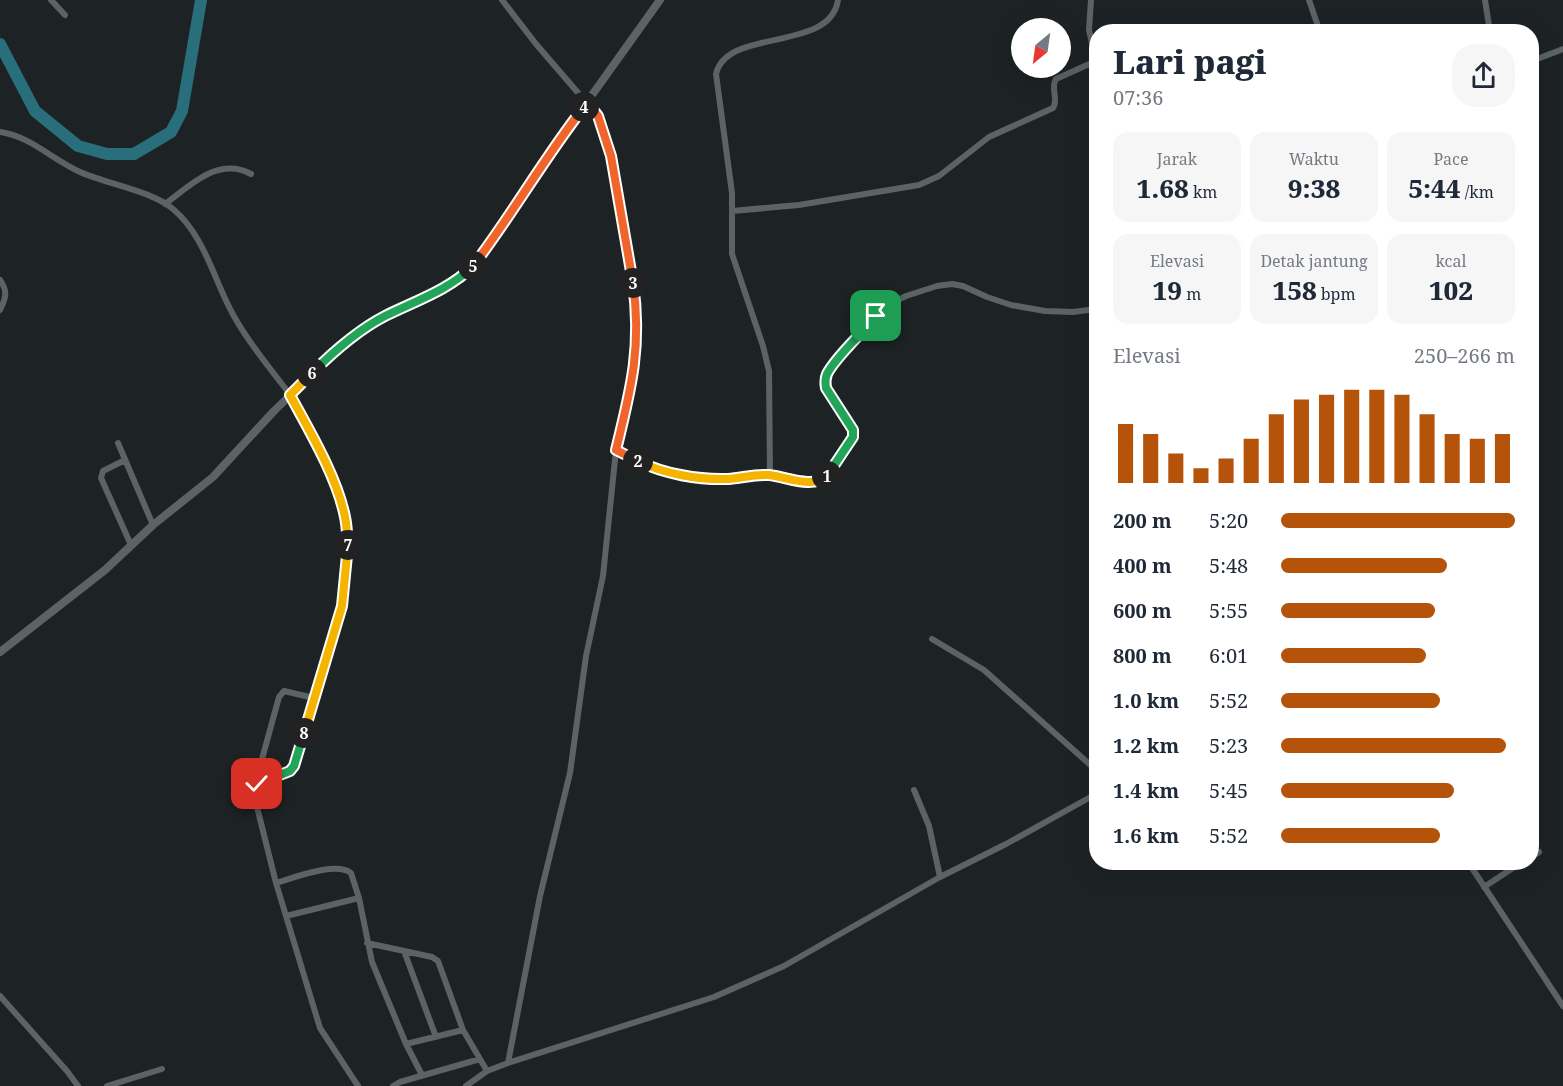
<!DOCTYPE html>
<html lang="id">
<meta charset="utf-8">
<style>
body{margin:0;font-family:"Noto Serif",serif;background:#f6f6f7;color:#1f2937;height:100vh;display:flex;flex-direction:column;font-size:22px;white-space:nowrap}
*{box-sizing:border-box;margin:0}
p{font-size:20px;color:#747a83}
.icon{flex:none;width:33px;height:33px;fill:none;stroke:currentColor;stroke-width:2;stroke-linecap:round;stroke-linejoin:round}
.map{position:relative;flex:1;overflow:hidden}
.side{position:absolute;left:1089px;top:24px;width:450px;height:846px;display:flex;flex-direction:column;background:#fff;border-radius:24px;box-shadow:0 6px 24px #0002}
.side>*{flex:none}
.needle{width:39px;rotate:209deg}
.controls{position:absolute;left:1011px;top:18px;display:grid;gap:12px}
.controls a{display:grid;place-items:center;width:60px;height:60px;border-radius:50%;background:#fff;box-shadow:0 6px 24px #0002;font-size:30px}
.pin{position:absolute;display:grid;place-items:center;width:51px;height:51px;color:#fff;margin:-26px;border-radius:12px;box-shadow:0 3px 9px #0006}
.km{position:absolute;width:30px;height:30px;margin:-15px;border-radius:50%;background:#222;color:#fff;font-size:16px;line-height:30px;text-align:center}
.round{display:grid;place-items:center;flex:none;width:63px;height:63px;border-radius:24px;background:#f6f6f7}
.headline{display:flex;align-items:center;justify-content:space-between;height:102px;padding:0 24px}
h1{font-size:33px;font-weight:800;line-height:45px}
.stats{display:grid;grid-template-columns:repeat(3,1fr);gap:9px;height:102px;padding:6px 24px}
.stats div{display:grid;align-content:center;border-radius:15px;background:#f6f6f7;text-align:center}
.stats b{font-size:26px;font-weight:800}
.stats small{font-size:16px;font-weight:400}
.stats p{font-size:16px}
.chart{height:168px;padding:12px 24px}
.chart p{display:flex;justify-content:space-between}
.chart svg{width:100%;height:108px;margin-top:6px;stroke:#b45309;stroke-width:6}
ul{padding:0 24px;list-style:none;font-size:20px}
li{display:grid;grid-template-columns:96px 72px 1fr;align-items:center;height:45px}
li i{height:15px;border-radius:8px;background:#b45309}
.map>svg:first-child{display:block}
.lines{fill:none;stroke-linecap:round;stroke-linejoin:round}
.river{stroke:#286f7b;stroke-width:12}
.street{stroke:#5c6364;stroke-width:6}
.secondary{stroke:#5c6364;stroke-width:8}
.split-1-casing{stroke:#fff;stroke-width:12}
.split-2-casing{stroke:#fff;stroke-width:12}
.split-3-casing{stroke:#fff;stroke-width:12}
.split-4-casing{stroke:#fff;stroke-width:12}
.split-5-casing{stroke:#fff;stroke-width:12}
.split-6-casing{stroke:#fff;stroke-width:12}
.split-7-casing{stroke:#fff;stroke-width:12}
.split-8-casing{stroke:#fff;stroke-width:12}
.split-9-casing{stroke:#fff;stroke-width:12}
.split-1{stroke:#22a559;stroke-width:8}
.split-2{stroke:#f5b400;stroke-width:8}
.split-3{stroke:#f0652b;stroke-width:8}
.split-4{stroke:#f0652b;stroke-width:8}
.split-5{stroke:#f0652b;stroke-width:8}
.split-6{stroke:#22a559;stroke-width:8}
.split-7{stroke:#f5b400;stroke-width:8}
.split-8{stroke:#f5b400;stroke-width:8}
.split-9{stroke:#22a559;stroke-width:8}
</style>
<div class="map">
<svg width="1563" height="1086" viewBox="0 0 1563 1086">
<rect width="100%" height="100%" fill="#1d2325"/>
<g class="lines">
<path class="river" d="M0,44L35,111L78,146L107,154H134L171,132L182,111L201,0"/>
<path class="street" d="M51,0L65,15
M502,0L536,44L598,116L611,156L632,277L638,332L635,366L616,450L603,576L586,656L570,773L540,896L508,1063
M1091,0L1089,30L1096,61
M1309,0L1320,32
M1485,0L1490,32
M1532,61L1563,49
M0,132C30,136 53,160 80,172C107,184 152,191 173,209C206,237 214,282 235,318C250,345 270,368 288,392C315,430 349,505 348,552C348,590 336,626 325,662C314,697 304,732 293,767L290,771L257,784
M165,204C190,186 218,156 251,174
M732,211L799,205L919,185L939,176L989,137L1053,108C1059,99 1050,88 1056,79L1096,61
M0,280C8,291 6,298 0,310
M118,443L153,525
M616,450L654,468L707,479H729L757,475L814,482C830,479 853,446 853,430L826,388L825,380L828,373L876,316L892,303L906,296L937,286L952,284L963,286L987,297L1011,305L1045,311L1073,312L1096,309
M125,460L103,471L101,478L131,545
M770,475L769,371L763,346L732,254V193L716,74C727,27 830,53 838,0
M932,639L984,670L1096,770
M314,698L284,691L279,697L259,770L255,799L276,883L320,1028L358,1086
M914,790L929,826L940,877
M1532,857L1539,852
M1468,862L1563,1006
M276,883C293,878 336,861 351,873L359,898L372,962L406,1044L422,1075
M1484,887L1522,862
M286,916L359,898
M367,943L432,957L438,961L463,1030L487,1071
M404,951L436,1037
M0,996L67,1071L78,1086
M406,1044L463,1030
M107,1086L162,1069
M393,1086L400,1082L480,1059
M466,1086L487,1071L508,1063L714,997L784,966L940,877L1006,844L1096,794"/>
<path class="secondary" d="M0,652L105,570L153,525L213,477L274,411L340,347L362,330L383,317L440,290L465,274L474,266L497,234L555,144L587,102L660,0"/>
</g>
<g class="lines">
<g class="split-1-casing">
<path id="split-1" d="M827,476L853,437V430L826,388C825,383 825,379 827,374C836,356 863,333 876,316"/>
</g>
<g class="split-2-casing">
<path id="split-2" d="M638,461C664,474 699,480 728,479C742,478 755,474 769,475C787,477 812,489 827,476"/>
</g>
<g class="split-3-casing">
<path id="split-3" d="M633,283C642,347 631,389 616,450L638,461"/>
</g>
<g class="split-4-casing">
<path id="split-4" d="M584,107L587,102L598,116L611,156L633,283"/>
</g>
<g class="split-5-casing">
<path id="split-5" d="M473,266C512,215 544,158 584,107"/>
</g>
<g class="split-6-casing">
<path id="split-6" d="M312,373C334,351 358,330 385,316C415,301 449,290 473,266"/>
</g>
<g class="split-7-casing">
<path id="split-7" d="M312,373L290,395C309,430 337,477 345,517C347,526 347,536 348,545"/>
</g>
<g class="split-8-casing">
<path id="split-8" d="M304,733L342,606L348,545"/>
</g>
<g class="split-9-casing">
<path id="split-9" d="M257,784L290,771L294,766L304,733"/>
</g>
<use href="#split-1" class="split-1"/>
<use href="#split-2" class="split-2"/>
<use href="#split-3" class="split-3"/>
<use href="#split-4" class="split-4"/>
<use href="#split-5" class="split-5"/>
<use href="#split-6" class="split-6"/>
<use href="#split-7" class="split-7"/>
<use href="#split-8" class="split-8"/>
<use href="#split-9" class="split-9"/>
</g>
</svg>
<div class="controls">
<a><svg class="needle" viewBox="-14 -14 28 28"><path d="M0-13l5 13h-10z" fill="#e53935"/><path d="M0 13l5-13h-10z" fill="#747a83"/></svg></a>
</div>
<div class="pin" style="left:876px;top:316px;background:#1e9e55"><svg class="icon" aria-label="arrive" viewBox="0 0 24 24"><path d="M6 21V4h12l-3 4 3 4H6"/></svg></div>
<div class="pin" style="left:257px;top:784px;background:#d93025"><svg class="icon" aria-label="check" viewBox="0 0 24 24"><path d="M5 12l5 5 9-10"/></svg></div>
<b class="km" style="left:827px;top:476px">1</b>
<b class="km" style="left:638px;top:461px">2</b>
<b class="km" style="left:633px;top:283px">3</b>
<b class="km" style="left:584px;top:107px">4</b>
<b class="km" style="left:473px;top:266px">5</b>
<b class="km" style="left:312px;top:373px">6</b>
<b class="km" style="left:348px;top:545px">7</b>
<b class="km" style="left:304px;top:733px">8</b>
<section class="side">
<div class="headline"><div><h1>Lari pagi</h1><p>07:36</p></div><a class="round"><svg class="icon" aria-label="share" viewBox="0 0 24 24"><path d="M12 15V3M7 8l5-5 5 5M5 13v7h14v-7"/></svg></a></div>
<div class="stats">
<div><p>Jarak</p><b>1.68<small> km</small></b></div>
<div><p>Waktu</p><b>9:38</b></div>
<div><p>Pace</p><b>5:44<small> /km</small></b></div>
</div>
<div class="stats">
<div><p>Elevasi</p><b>19<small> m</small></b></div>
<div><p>Detak jantung</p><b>158<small> bpm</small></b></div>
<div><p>kcal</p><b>102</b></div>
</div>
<div class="chart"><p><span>Elevasi</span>250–266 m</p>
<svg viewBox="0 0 160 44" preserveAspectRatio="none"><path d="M5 44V20M15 44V24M25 44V32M35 44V38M45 44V34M55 44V26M65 44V16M75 44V10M85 44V8M95 44V6M105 44V6M115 44V8M125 44V16M135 44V24M145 44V26M155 44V24"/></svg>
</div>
<ul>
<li><b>200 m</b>5:20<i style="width:100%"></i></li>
<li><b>400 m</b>5:48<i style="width:71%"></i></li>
<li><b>600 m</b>5:55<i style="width:66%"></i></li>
<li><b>800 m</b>6:01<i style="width:62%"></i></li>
<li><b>1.0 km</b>5:52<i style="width:68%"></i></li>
<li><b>1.2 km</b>5:23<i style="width:96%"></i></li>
<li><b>1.4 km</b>5:45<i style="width:74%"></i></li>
<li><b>1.6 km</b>5:52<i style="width:68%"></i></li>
</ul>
</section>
</div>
